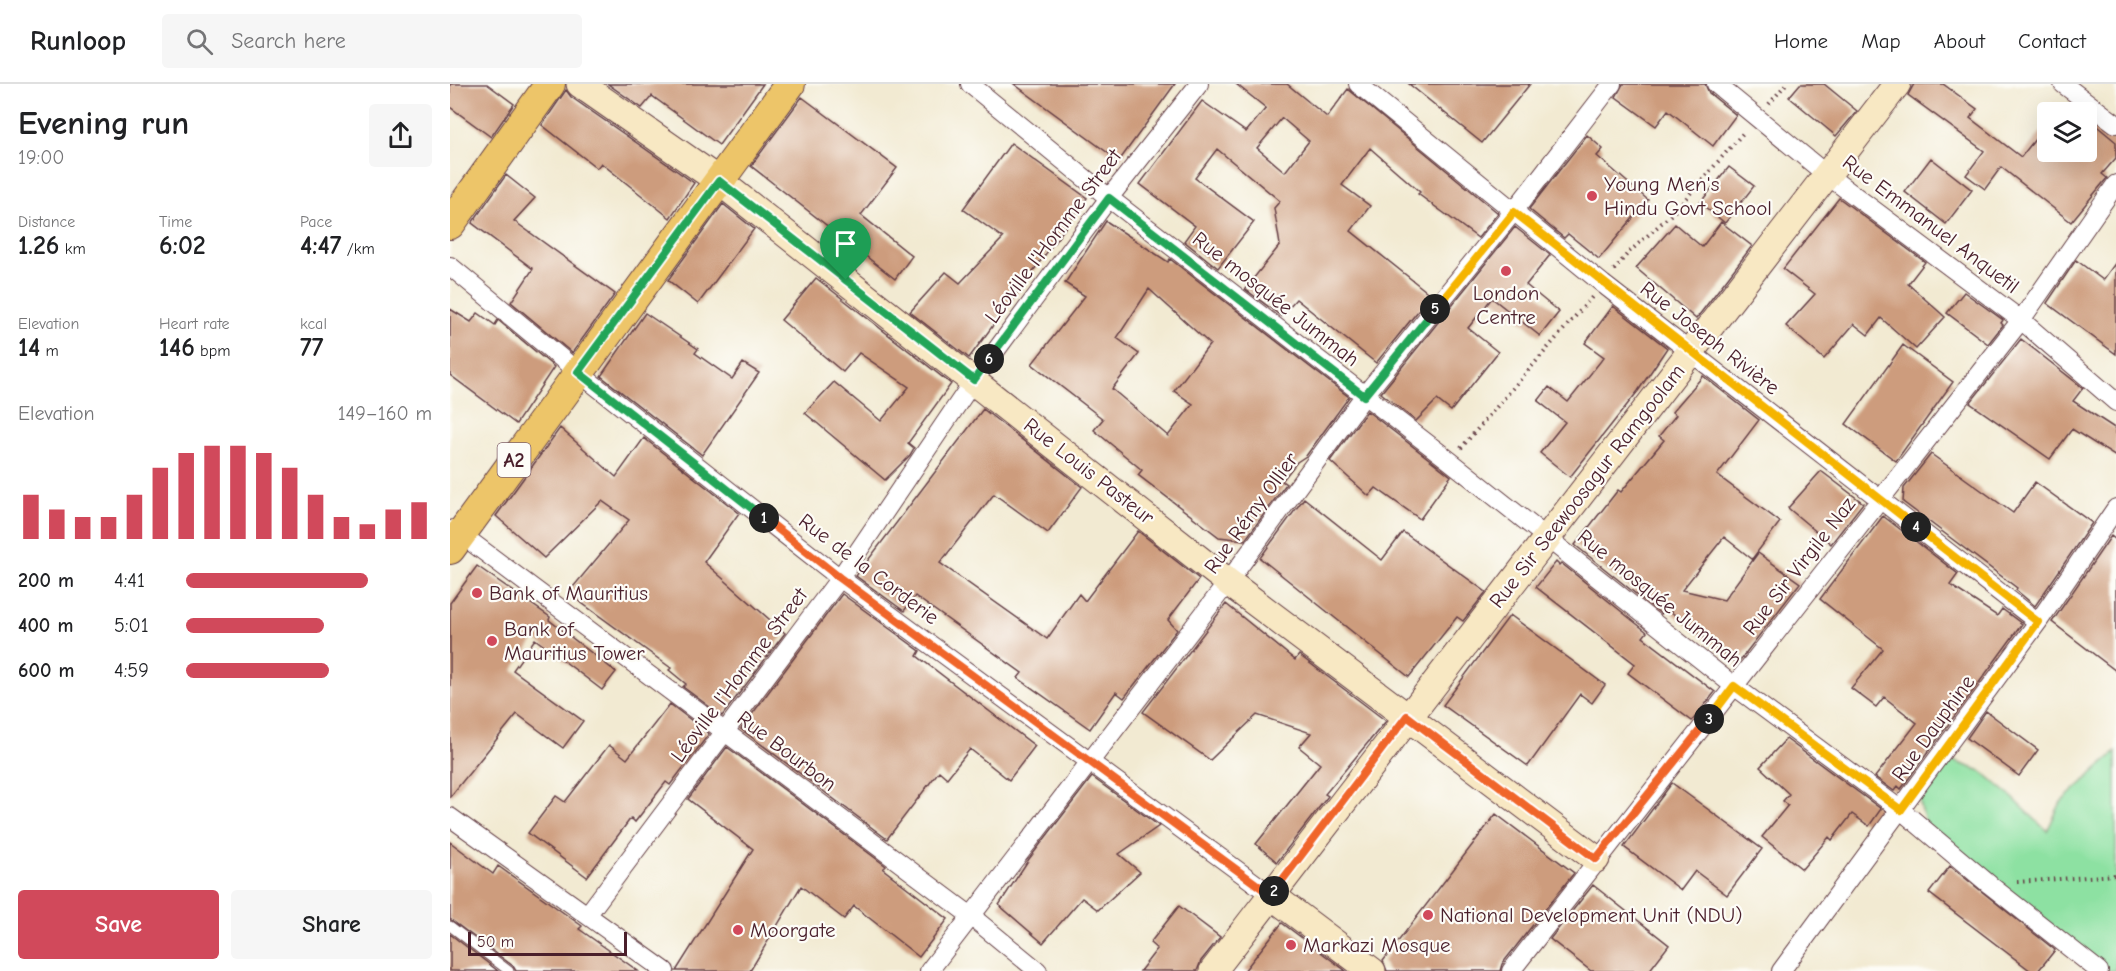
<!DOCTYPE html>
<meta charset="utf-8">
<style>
body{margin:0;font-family:"Comic Neue",sans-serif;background:#f6f6f6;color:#202124;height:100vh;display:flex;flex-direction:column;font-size:22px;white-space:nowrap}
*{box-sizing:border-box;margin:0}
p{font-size:20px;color:#757577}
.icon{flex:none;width:33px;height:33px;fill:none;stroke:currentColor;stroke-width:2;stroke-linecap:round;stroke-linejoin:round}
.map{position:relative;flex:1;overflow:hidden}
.panel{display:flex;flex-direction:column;background:#fff;width:450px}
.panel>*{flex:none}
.controls{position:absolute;left:1587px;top:18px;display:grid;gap:12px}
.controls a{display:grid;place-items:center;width:60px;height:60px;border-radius:6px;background:#fff;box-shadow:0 6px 24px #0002;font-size:30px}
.scale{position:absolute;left:18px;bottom:15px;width:159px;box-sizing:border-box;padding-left:6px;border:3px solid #4a1f2b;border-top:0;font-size:16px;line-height:21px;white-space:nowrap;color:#4a1f2b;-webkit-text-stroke:4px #fdfcf7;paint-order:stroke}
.pin{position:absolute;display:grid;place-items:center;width:51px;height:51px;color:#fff;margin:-62px -26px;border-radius:50% 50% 50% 0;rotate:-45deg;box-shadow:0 0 6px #0007}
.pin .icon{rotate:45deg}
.km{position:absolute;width:30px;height:30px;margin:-15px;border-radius:50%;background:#222;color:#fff;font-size:16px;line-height:30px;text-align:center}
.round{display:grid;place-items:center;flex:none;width:63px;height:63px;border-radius:6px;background:#f6f6f6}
.head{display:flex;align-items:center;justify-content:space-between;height:102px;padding:0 18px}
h1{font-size:33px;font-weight:700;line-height:45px}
.stats{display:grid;grid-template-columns:repeat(3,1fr);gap:9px;height:102px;padding:6px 18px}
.stats div{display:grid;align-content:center}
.stats b{font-size:26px;font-weight:700}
.stats small{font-size:16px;font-weight:400}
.stats p{font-size:16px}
.chart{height:168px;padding:12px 18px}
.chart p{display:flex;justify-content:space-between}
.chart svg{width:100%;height:108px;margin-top:6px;stroke:#d1495b;stroke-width:6}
.action{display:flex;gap:12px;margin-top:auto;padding:12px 18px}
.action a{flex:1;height:69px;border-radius:6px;background:#d1495b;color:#fff;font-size:24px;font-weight:700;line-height:69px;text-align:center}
.action a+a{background:#f6f6f6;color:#202124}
ul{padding:0 18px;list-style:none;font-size:20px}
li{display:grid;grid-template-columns:96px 72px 1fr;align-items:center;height:45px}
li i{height:15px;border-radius:8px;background:#d1495b}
header{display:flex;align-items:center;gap:36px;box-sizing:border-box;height:84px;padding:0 30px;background:#fff;border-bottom:2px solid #e0e0e0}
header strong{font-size:28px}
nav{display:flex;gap:33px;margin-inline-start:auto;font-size:21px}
.search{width:420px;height:54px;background:#f6f6f6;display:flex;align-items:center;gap:15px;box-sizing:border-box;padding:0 21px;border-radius:6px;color:#757577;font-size:22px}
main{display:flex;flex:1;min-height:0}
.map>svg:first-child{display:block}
.green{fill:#8de1a2;stroke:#6c8066;stroke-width:1.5}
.building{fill:#cd9c7d;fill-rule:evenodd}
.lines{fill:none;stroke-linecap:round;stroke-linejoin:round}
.lane-casing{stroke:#633d44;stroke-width:11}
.street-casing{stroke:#633d44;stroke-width:20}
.secondary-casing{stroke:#633d44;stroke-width:29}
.primary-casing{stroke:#633d44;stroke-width:32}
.path{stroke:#633d44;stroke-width:4;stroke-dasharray:1.5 4.5;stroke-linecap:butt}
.lane{stroke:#fff;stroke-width:9}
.street{stroke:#fff;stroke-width:18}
.secondary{stroke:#f8e8c3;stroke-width:27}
.primary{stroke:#edc569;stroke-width:30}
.split-1-casing{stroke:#fff;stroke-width:12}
.split-2-casing{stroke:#fff;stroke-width:12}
.split-3-casing{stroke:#fff;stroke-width:12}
.split-4-casing{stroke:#fff;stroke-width:12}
.split-5-casing{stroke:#fff;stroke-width:12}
.split-6-casing{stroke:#fff;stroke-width:12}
.split-7-casing{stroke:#fff;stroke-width:12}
.split-1{stroke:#22a559;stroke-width:8}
.split-2{stroke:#f0652b;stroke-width:8}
.split-3{stroke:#f0652b;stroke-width:8}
.split-4{stroke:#f5b400;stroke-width:8}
.split-5{stroke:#f5b400;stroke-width:8}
.split-6{stroke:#22a559;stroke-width:8}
.split-7{stroke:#22a559;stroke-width:8}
.poi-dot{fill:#d1495b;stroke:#fdfcf7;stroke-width:2}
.labels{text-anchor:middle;stroke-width:4.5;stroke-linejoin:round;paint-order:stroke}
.shield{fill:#fdfcf7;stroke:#806168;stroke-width:1.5}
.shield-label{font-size:20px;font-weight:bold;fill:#4a1f2b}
.poi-label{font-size:21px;fill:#4a1f2b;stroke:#fdfcf7;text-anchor:start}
.street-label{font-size:21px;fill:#4a1f2b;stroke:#fdfcf7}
</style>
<header>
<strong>Runloop</strong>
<div class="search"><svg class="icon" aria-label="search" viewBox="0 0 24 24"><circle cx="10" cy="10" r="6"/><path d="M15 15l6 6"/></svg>Search here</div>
<nav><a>Home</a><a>Map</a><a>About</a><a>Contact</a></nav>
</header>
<main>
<section class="panel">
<div class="head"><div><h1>Evening run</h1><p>19:00</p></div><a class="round"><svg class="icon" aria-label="share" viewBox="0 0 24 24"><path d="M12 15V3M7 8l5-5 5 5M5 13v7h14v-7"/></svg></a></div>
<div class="stats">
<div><p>Distance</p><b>1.26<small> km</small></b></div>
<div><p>Time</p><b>6:02</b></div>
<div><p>Pace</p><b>4:47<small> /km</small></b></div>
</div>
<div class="stats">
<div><p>Elevation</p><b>14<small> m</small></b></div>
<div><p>Heart rate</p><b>146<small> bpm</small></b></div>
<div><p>kcal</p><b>77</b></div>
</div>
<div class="chart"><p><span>Elevation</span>149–160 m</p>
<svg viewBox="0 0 160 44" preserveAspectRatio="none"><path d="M5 44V26M15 44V32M25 44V35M35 44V35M45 44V26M55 44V15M65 44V9M75 44V6M85 44V6M95 44V9M105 44V15M115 44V26M125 44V35M135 44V38M145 44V32M155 44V29"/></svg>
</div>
<ul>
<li><b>200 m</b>4:41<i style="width:74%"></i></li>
<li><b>400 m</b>5:01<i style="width:56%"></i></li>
<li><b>600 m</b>4:59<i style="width:58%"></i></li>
</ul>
<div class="action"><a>Save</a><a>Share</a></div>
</section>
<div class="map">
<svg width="1666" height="887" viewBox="0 0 1666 887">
<rect width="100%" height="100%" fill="#fdfcf7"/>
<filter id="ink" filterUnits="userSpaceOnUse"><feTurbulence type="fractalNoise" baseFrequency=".0167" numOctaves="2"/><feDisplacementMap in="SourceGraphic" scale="12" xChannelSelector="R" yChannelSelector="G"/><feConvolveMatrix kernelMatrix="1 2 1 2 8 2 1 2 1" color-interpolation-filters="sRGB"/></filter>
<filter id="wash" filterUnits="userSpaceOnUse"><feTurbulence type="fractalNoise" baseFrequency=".008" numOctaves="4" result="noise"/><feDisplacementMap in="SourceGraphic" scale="24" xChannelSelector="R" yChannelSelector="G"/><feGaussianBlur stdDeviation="1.35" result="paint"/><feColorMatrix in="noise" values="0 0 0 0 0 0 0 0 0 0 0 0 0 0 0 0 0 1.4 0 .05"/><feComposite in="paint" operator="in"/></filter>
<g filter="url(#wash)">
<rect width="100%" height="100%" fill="#f2ead2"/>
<path class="green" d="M1666,668V887H1658L1477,742C1463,708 1471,702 1489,672L1531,687L1563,714L1597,747L1611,718Z"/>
<g id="blocks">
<path class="building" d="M0,0H37L64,20L41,53L0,23Z
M158,0H313L269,61L202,12L192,24Z
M564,0H725L669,77Z
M786,0H837L877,33L898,5L1048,129L1028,154L968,110L970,108L920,64L892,101L920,122L901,147L981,211L926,279L846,215L831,232L795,205L830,161L824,124L830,117L767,65L745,94L804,138L768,184L734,157L745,142L690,100L752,17L796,48L816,24ZM832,34L859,57L835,88L807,64Z
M959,0H1080L1032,59Z
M1173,0H1255L1259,9L1286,31L1263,62L1218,26L1206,42L1166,13Z
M1350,0H1374L1407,27L1386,52L1339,13Z
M1464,0H1493L1527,25L1520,34L1571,73L1598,39V68H1636V33L1666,58V74L1652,90L1657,94L1621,138L1551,83L1535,105L1516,91L1534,67L1458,11Z
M116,6L121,13L244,99L220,134L151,79L147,84L92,41Z
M352,13L447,84L411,131L462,172L445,195L301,82Z
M1137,51L1153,65L1147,72L1198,116L1149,175L1118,150L1114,154L1079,125Z
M561,59L637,114L519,274L460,228L496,188L510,199L553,154L513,125Z
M1481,74L1522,106L1496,140L1455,108Z
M1279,83L1304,102L1275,139L1250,119Z
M56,91L85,114L64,137L165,210L122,269L61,218L83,185L22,139Z
M1389,114L1475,178L1458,200L1495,233L1466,265L1431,234L1418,251L1404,240L1374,275L1336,242L1365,210L1333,185Z
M273,120L304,145L248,220L218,196Z
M656,137L718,178L720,175L899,313L856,372L847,378L832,397L836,400L795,456L769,453L688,391L692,386L644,346L653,335L582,280L635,212L615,199ZM699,205L760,260L724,307L743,320L718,352L662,305L689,270L667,254Z
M1271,138L1302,162L1246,235L1186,184L1225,140L1252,163Z
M1065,143L1100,171L1076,201L1109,228L1090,252L1042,214L1018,244L1048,268L1001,327L987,316L966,337L931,309Z
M1626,176L1653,196L1666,178V270L1597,219Z
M366,194L501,300L458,359L464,364L460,371L435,396L355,329L384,298L431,337L459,303L409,269L393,288L331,236Z
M1514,208L1553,236L1551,239L1553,241L1538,260L1497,229Z
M1163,222L1217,264L1188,307L1120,393L1090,369L1115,338L1088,317L1099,303L1118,318L1154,273L1135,259Z
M0,225L21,238L28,229L45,241L48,236L104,283L66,340L0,291Z
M195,229L248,265L245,269L282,295L293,279L309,289L252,371L151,292Z
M1571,255L1633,304L1623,317L1666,345V373L1622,345L1600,375L1520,319Z
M1453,261L1503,298L1446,377L1396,340Z
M1253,292L1309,336L1267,391L1330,438L1302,475L1274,453L1232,506L1274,516L1308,469L1350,499L1287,580L1216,524L1211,530L1125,461L1168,406L1171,408L1214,356L1209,352L1226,331L1222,328Z
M533,325L632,403L598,449L544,410L490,479L597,555L629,510L635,517L688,447L749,495L718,536L727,546L674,614L666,608L640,645L568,594L572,589L465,512L454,527L406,492Z
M917,327L1001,392L970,435L926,404L919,412L880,377Z
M110,344L166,393L194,354L289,429L254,478L335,549L272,632L233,603L236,600L219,586L221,584L118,509L179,436L152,417L94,474L46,432Z
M1481,370L1563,429L1585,398L1642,439L1585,522L1566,506L1567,504L1453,418L1454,404Z
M1371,387L1413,419L1381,460L1338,424Z
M854,414L932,476L953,448L1036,508L1013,537L1007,533L959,593L810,474Z
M1433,432L1508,490L1500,501L1547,532L1552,525L1572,540L1451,705L1448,702L1444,707L1425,693L1467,639L1434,613L1426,623L1401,604L1433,565L1370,515Z
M1661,452L1666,456V587L1602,538Z
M1106,478L1109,481L1111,479L1197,548L1193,553L1265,608L1242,637L1178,589L1185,580L1086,503Z
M27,482L100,533L99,536L166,588L152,606L85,555L63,586L133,637L113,664L67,630L0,713V519Z
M392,510L470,567L467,572L585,662L559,696L520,665L497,694L489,687L437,755L291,645Z
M776,520L845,576L849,571L936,637L875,710L878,712L827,778L806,760L870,680L849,663L861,649L807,631L760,676L693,628Z
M1060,531L1155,601L1142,619L1130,610L1078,682L993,621Z
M220,620L259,650L220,701L216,698L185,738L181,734L137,793L78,749L106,712L115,718L159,661L177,675Z
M1536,627L1588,666L1569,692L1517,654Z
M1336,655L1431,725L1419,742L1402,730L1382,756L1379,753L1352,785L1312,753L1338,721L1333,717L1339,710L1310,683Z
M277,663L436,782L433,785L498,835L469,873L404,822L394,835L351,802L300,887H226L303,765L238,715Z
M642,693L709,742L669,770L690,788L648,826L632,814L593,859L549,821L579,775Z
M1222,699L1312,765L1277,811L1245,787L1231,806L1174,763Z
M1046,730L1124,789L1052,880L1050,887H937L933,877Z
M0,758L43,790L48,782L132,842L129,845L188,887H66L63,882L0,835Z
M1500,782L1605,866L1588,887H1581L1479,809Z
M1143,801L1219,861L1199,887H1141L1100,855Z
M729,822L770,853L751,877L747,887H690L707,865L700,859Z
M832,839L896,887H794Z
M0,850L48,887H0Z"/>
</g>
</g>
<g filter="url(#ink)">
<use href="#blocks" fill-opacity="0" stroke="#633d44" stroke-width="1.5"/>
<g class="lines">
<g class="lane-casing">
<path id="lane" d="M0,842L59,887"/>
</g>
<g class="street-casing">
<path id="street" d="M520,0L659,114L1000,377L1284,602L1451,726L1540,801L1649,887
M908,0L1153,200L1588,538
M1266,0L1377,91L1571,236L1666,318
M1613,0L1666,40
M0,182L128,288L390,494L821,811
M4,445L521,832L588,887
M0,733L215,887
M138,830L390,494L524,296L659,114L749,0
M479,887L778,498L914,312L1064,127L1162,0
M1061,887L1571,236L1666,100
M1331,887L1588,538L1666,424"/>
</g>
<g class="secondary-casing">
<path id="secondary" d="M130,0L269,97L778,498L1146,775
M821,811L922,887
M763,887L1447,0"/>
</g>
<g class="primary-casing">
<path id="primary" d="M0,140L100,0
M0,465L340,0"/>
</g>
<path class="path" d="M1319,20L1336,0
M1164,186L1178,169L1224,128L1294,48
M1011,364L1142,213
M1567,798L1666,791"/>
<use href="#lane" class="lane"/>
<use href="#street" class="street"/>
<use href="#secondary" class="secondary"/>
<use href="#primary" class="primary"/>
</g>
</g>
<g class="lines" filter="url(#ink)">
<g class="split-1-casing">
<path id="split-1" d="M314,434L128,288L269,97L396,196"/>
</g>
<g class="split-2-casing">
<path id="split-2" d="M314,434L390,494L821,811L824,807"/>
</g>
<g class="split-3-casing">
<path id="split-3" d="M824,807L957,632L1146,775L1259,635"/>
</g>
<g class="split-4-casing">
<path id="split-4" d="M1259,635L1284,602L1451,726L1588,538L1466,443"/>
</g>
<g class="split-5-casing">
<path id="split-5" d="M985,225L1064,128L1466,443"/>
</g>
<g class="split-6-casing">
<path id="split-6" d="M539,275L659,114L914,312L985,225"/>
</g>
<g class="split-7-casing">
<path id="split-7" d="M396,196L524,296L539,275"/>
</g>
<use href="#split-1" class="split-1"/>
<use href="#split-2" class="split-2"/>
<use href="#split-3" class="split-3"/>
<use href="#split-4" class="split-4"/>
<use href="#split-5" class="split-5"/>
<use href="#split-6" class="split-6"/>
<use href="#split-7" class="split-7"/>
</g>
<g class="poi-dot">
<circle cx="1142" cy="112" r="6"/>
<circle cx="1056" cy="187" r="6"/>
<circle cx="27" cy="509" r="6"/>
<circle cx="42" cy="557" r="6"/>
<circle cx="978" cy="831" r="6"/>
<circle cx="288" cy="846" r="6"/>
<circle cx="841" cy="861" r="6"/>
</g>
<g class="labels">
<rect class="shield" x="47.5" y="359" width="33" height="34" rx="4.5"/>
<g class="shield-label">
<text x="64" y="383">A2</text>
</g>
<g class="poi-label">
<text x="1154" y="107">Young Men's<tspan x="1154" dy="24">Hindu Govt School</tspan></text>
<text x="1056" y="216" text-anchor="middle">London<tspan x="1056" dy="24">Centre</tspan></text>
<text x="39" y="516">Bank of Mauritius</text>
<text x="54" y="552">Bank of<tspan x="54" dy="24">Mauritius Tower</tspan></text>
<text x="990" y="838">National Development Unit (NDU)</text>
<text x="300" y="853">Moorgate</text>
<text x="853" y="868">Markazi Mosque</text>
</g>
<g class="street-label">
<text transform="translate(1481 140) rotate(37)" y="7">Rue Emmanuel Anquetil</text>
<text transform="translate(603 152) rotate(-53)" y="7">Léoville l'Homme Street</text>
<text transform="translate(826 215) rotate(38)" y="7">Rue mosquée Jummah</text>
<text transform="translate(1260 254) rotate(38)" y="7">Rue Joseph Rivière</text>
<text transform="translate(639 387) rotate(38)" y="7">Rue Louis Pasteur</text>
<text transform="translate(1137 402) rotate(-52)" y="7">Rue Sir Seewoosagur Ramgoolam</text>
<text transform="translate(801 429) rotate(-54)" y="7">Rue Rémy Ollier</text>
<text transform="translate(1349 482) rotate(-52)" y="7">Rue Sir Virgile Naz</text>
<text transform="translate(419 485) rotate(37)" y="7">Rue de la Corderie</text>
<text transform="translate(1210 514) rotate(39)" y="7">Rue mosquée Jummah</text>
<text transform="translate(289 591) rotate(-53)" y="7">Léoville l'Homme Street</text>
<text transform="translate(1483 644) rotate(-54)" y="7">Rue Dauphine</text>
<text transform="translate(337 667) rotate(37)" y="7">Rue Bourbon</text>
</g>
</g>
</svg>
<div class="controls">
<a><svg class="icon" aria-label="layers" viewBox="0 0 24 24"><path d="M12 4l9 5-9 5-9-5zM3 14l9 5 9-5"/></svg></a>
</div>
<div class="scale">50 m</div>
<div class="pin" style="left:396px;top:196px;background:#1e9e55"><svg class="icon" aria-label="arrive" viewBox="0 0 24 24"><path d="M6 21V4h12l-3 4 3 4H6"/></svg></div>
<b class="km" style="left:314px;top:434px">1</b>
<b class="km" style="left:824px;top:807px">2</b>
<b class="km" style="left:1259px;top:635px">3</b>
<b class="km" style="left:1466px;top:443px">4</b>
<b class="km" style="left:985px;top:225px">5</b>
<b class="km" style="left:539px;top:275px">6</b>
</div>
</main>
